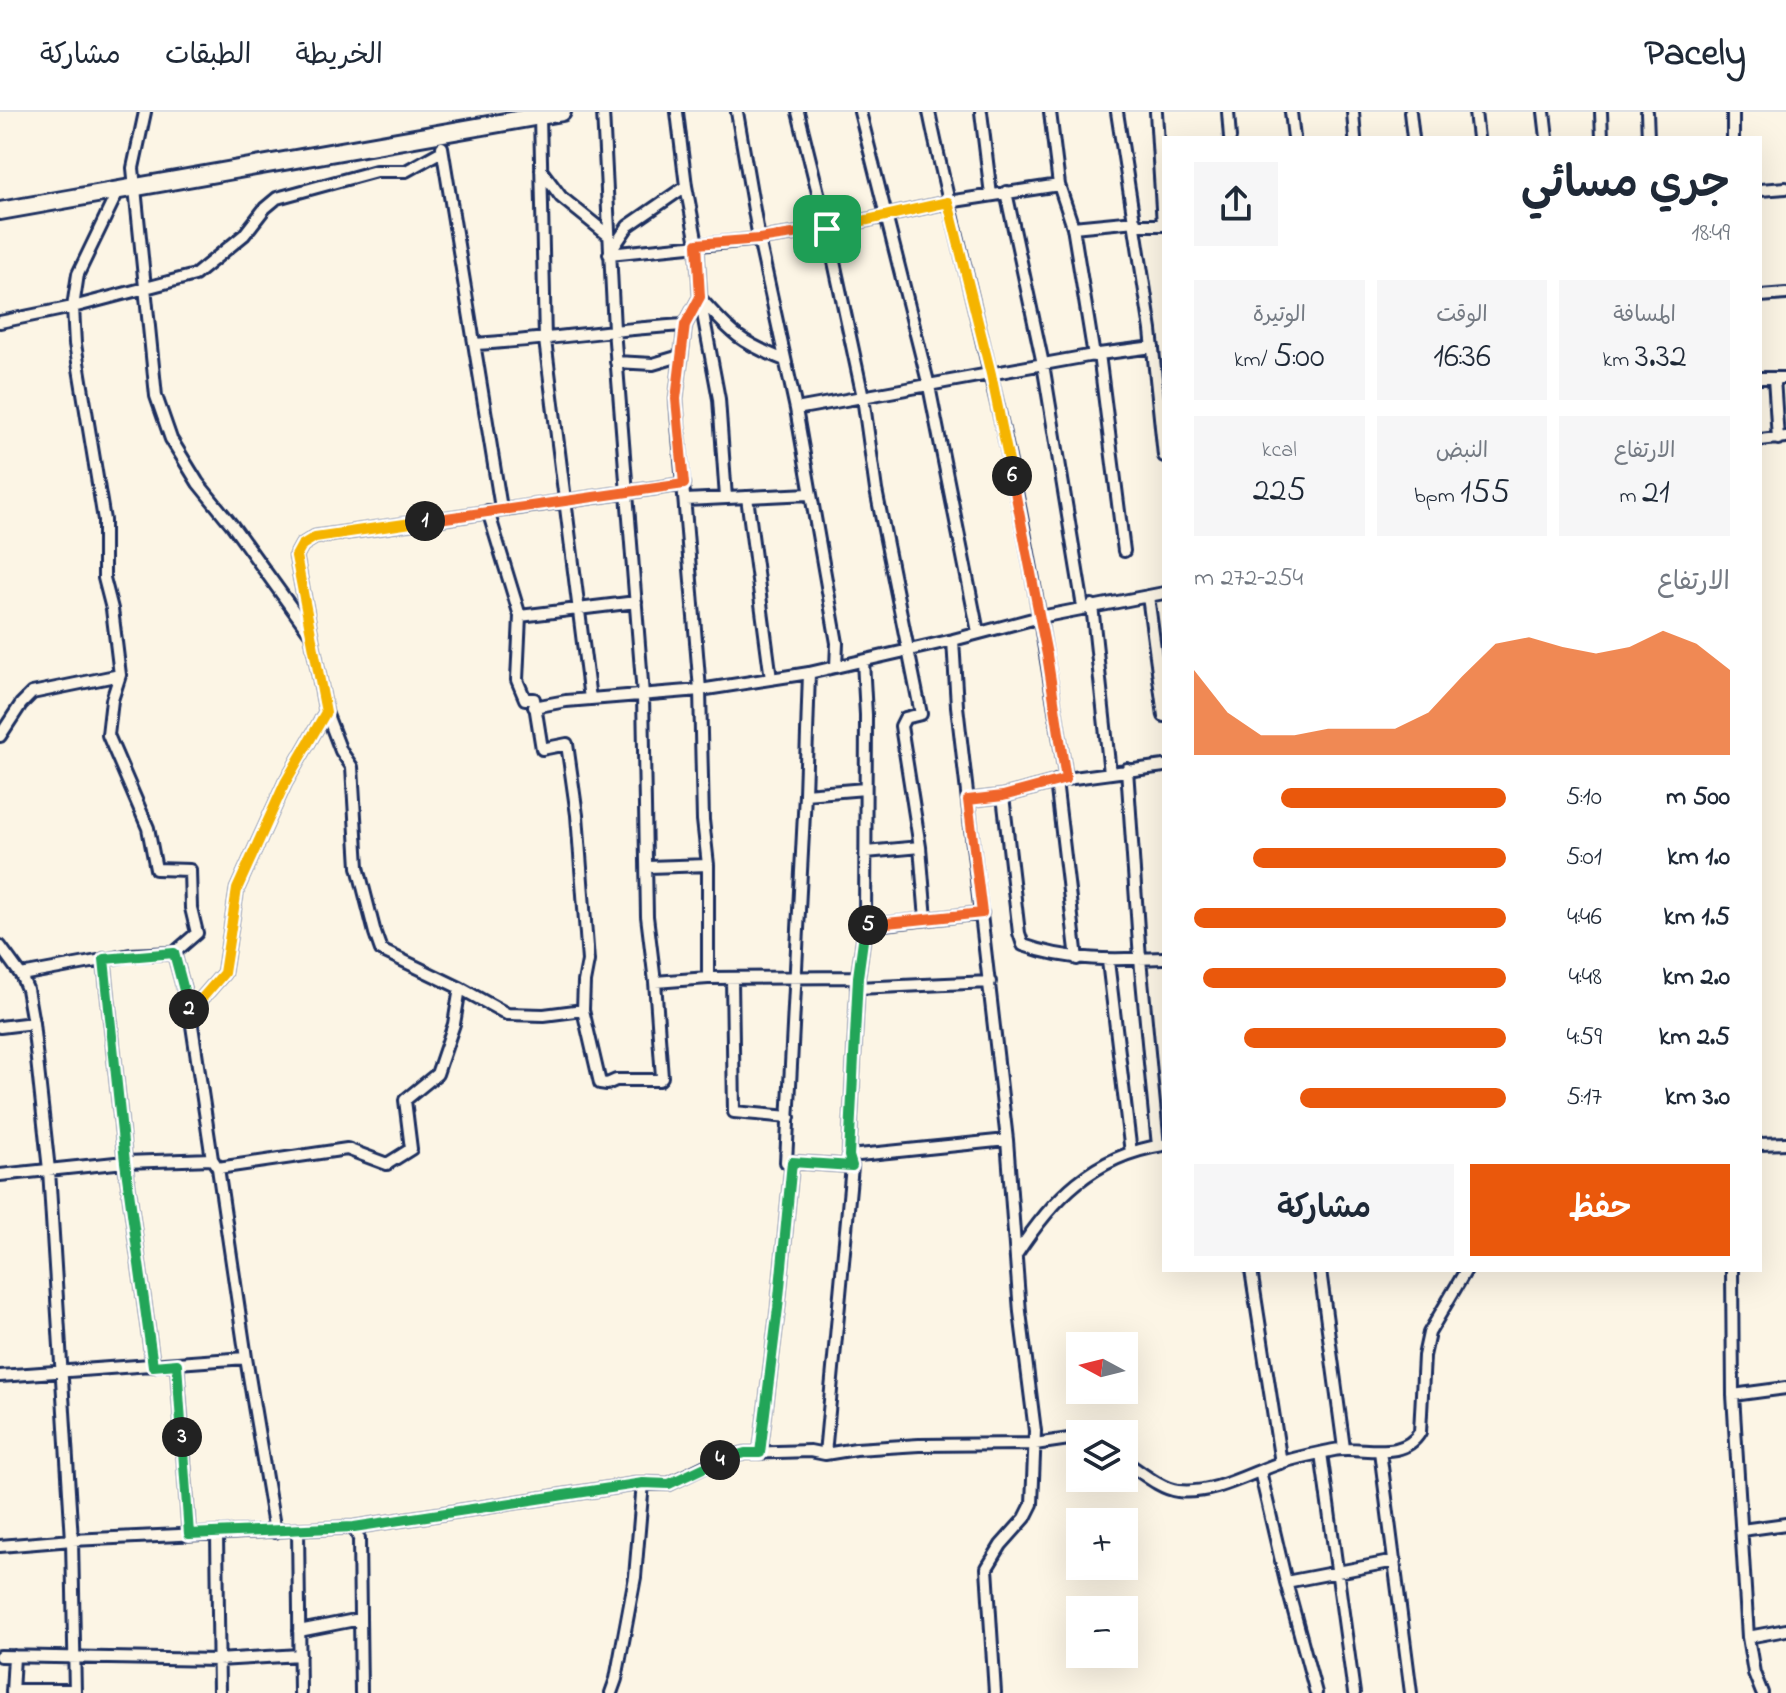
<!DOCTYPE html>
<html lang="ar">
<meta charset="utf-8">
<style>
body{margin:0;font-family:"Indie Flower","Playpen Sans Arabic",sans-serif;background:#f6f6f7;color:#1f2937;direction:rtl;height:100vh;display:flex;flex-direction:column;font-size:30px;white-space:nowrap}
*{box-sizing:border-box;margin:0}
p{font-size:26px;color:#747a83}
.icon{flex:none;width:44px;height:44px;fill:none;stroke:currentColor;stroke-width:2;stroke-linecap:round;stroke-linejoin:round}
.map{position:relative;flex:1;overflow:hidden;direction:ltr}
.drawer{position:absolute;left:1162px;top:24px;width:600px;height:1136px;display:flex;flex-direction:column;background:#fff;border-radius:0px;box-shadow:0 8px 32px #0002;direction:rtl}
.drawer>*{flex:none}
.needle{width:52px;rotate:277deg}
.controls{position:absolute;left:1066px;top:1220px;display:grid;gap:16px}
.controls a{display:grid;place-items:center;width:72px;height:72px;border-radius:0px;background:#fff;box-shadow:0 8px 32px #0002;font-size:40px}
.pin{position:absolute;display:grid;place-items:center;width:68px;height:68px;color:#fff;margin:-34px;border-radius:16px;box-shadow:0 4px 12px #0006}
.km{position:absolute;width:40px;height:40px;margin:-20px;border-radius:50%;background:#222;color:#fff;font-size:22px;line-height:40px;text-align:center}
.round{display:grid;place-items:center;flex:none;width:84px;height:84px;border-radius:0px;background:#f6f6f7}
.headline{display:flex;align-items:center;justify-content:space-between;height:136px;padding:0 32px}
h1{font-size:44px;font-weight:600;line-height:60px}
.stats{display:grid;grid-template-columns:repeat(3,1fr);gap:12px;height:136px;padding:8px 32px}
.stats div{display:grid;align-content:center;border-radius:0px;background:#f6f6f7;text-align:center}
.stats b{font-size:34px;font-weight:600}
.stats small{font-size:22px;font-weight:400}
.stats p{font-size:22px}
.chart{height:224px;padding:16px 32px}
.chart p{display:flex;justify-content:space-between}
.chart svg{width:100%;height:144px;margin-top:8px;fill:#ea580c;opacity:.7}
.button{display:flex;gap:16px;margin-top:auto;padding:16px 32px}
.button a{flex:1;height:92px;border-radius:0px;background:#ea580c;color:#fff;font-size:32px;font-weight:600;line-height:92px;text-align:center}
.button a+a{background:#f6f6f7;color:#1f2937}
ul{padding:0 32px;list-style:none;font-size:26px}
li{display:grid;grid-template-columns:128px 96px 1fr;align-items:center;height:60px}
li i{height:20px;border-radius:10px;background:#ea580c}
header{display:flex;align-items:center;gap:48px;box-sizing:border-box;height:112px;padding:0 40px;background:#fff;border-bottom:2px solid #e0e1e3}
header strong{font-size:38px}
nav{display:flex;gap:44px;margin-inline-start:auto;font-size:28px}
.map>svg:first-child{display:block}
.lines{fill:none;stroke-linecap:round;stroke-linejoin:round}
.minor-casing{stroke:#1b2f5e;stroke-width:16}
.trunk-casing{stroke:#1b2f5e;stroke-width:22}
.minor{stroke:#fcf5e5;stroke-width:10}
.trunk{stroke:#fcf5e5;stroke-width:16}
.split-1-casing{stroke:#fff;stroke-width:16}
.split-2-casing{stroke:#fff;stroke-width:16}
.split-3-casing{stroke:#fff;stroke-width:16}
.split-4-casing{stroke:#fff;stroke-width:16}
.split-5-casing{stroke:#fff;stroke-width:16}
.split-6-casing{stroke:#fff;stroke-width:16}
.split-7-casing{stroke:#fff;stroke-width:16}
.split-1{stroke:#f0652b;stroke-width:10}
.split-2{stroke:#f5b400;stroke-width:10}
.split-3{stroke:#22a559;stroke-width:10}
.split-4{stroke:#22a559;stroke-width:10}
.split-5{stroke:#22a559;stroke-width:10}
.split-6{stroke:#f0652b;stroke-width:10}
.split-7{stroke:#f5b400;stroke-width:10}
</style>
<header>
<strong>Pacely</strong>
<nav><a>الخريطة</a><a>الطبقات</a><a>مشاركة</a></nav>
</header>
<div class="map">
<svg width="1786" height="1581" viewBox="0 0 1786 1581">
<rect width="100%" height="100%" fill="#fcf5e5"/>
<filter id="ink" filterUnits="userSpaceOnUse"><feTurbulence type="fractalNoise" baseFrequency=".0125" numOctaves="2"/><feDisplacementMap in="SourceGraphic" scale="16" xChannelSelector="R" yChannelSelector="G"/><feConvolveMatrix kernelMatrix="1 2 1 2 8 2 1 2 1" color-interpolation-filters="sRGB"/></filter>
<g filter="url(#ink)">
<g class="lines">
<g class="minor-casing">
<path id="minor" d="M145,0L133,56L156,284L171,327L198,371L232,413L309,520
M603,0L614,217L643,583L647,804L655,870L708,866L858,865
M677,0L686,74L697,132L700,185L685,213L676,287L700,578L703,708L708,753V866
M737,0L759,127L796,297L837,531L836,555
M798,0L827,117L863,285L876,378L921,602L905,606L901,614L920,735L926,807
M860,0L929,274L978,520
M929,0C947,88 970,174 990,261C1022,395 1045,531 1066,667
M981,0L991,83
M1050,0L1059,73L1073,115L1094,244
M1117,0L1151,218L1164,344
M1156,0L1163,113
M1228,0L1230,26
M1291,0L1294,26
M1353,0L1355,26
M1410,0L1413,26
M1475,0L1478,26
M1544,0L1547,26
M1601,0L1602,26
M1647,0L1648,26
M540,4L545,228L590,587
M1733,26V0
M442,35L501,396
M541,58L561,85L608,123
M1760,78L1786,76
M1006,80L1043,252L1083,495
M1136,113H1164
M1073,115L1135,109
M609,142L759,127L827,117L948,90L1059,73
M609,142L628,114L686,74
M1760,184L1786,182
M700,186L719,287L726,386
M701,187C732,222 741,231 785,248
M0,210L73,195L195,163L244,123L265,96L277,86L376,59H406L442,39
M475,232C546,228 615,217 685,213
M1099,242L1124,439
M616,250L653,252L680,244
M1760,266H1786
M1774,266L1778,327
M796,297L1099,242L1153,235
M1760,328L1786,325
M747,385L771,567
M686,388L809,382
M488,399L520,504L636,490
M1148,484L1164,604
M1092,493L1110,661
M520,504L517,568L525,587H534L542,637L567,632L577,703L588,849L584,870L583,898
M953,528L957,594L1007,1028L1020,1200L1035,1319L1032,1392L1025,1406L1001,1433L987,1456L995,1581
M534,595L566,589L700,578L809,561L953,528L1040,505L1164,481
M0,624L21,592L32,581L120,563
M1127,657L1140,847L1158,1034
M1056,669L1077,847
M805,682L865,677
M1003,684L1019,821L1023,833C1070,850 1115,848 1164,846
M968,688L1003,684L1066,667L1164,654
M866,740L920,735
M648,755L708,753
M865,814L982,801
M0,834L21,863L27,877L33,911L49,1058L72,1428L75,1581
M174,841L190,900L212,1047L218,1056L246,1246L275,1420
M104,847L125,1050L153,1254
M1108,849L1131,1041
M21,863L130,843L174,841L197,821L191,796L190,758L156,757L148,716L108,623L112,588L120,563L112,497L104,466V408L75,232L73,195L78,162L118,79
M732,866L734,1000L789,1005
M460,876L507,902L544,903L583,898L600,971L607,972L616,968H659L662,965L655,870
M857,876L990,870
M190,900L224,861L237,777L285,671L326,600
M0,915L33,911
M1760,1032L1786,1031
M849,1044L1007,1028
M792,1050L852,1054
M218,1056L347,1037L387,1052L411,1037L405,988L437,962L454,912L460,876L381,838L375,821L358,755L352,655L341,639L326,600L296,444L302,433L315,425L684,372
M0,1063L125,1050L212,1047
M1016,1143C1053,1086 1093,1044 1163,1033
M1251,1158L1281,1351
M1320,1158L1344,1336
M1732,1158L1733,1283L1748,1525L1754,1561L1762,1581
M177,1252L189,1422
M0,1264L246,1246
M1733,1283L1786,1276
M1380,1339L1411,1581
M760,1341L778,1196L792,1050H786L805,682L809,561
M1321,1341L1354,1581
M825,1342L852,1054L849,1044L858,865L865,814L866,603L863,549
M1124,1349C1140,1359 1160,1377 1178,1379C1213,1383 1248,1362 1280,1351C1297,1345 1316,1342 1334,1338C1361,1333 1403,1350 1420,1320L1424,1244L1429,1221L1466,1158
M1260,1359L1286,1470L1316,1581
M354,1415L359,1427L361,1581
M298,1418L300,1581
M1742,1418L1786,1412
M217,1422L219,1581
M0,1434L72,1428L354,1415L643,1371L669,1372L718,1348L745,1341L810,1339L825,1342L856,1337L919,1333L1035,1332L1069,1327L1080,1328
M1286,1470L1395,1449
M299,1519L360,1507
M1748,1525L1786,1518
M0,1544L218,1548L300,1543
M12,1578H75
M12,1581L14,1544
M611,1581L616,1567L635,1465L643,1371"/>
</g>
<g class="trunk-casing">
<path id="trunk" d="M0,99L562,0"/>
</g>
<use href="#minor" class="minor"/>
<use href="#trunk" class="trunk"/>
</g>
</g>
<g class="lines" filter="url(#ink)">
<g class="split-1-casing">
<path id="split-1" d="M425,409L684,372L676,287L685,213L700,185L697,132L759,127L827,117"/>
</g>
<g class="split-2-casing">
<path id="split-2" d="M189,897L190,900L224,861L237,777L285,671L326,600L296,444L302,433L315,425L425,409"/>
</g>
<g class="split-3-casing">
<path id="split-3" d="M182,1325L177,1252L153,1254L125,1050L104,847L174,841L189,897"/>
</g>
<g class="split-4-casing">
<path id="split-4" d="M182,1325L189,1422L354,1415L643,1371L669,1372L720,1348"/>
</g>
<g class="split-5-casing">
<path id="split-5" d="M720,1348L745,1341H760L778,1196L792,1050L852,1054L849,1044L858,865L865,814L868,813"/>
</g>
<g class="split-6-casing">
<path id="split-6" d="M868,813L982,801L968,688L1003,684L1066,667L1047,543L1012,364"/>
</g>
<g class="split-7-casing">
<path id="split-7" d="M827,117L948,90L991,262L1012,364"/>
</g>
<use href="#split-1" class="split-1"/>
<use href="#split-2" class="split-2"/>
<use href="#split-3" class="split-3"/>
<use href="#split-4" class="split-4"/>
<use href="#split-5" class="split-5"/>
<use href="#split-6" class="split-6"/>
<use href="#split-7" class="split-7"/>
</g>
</svg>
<div class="controls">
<a><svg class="needle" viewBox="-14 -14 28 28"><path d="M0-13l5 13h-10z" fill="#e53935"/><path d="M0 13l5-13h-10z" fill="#747a83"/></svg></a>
<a><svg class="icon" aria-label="layers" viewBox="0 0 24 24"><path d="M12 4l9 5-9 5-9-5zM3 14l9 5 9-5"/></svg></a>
<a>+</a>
<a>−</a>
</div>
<div class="pin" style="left:827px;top:117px;background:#1e9e55"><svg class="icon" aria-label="arrive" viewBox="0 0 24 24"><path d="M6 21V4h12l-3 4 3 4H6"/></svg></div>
<b class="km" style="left:425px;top:409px">1</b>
<b class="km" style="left:189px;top:897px">2</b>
<b class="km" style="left:182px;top:1325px">3</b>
<b class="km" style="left:720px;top:1348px">4</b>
<b class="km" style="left:868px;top:813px">5</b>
<b class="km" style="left:1012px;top:364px">6</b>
<section class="drawer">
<div class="headline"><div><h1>جري مسائي</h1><p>18:49</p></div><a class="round"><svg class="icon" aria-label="share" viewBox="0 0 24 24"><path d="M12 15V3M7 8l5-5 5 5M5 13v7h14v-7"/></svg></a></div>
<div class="stats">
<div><p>المسافة</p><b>3.32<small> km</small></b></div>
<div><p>الوقت</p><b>16:36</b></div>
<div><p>الوتيرة</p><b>5:00<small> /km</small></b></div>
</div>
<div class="stats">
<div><p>الارتفاع</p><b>21<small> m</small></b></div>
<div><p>النبض</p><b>155<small> bpm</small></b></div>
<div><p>kcal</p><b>225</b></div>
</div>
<div class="chart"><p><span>الارتفاع</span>254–272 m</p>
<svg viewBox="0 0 160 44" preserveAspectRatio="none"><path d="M0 44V18L10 31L20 38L30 38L40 36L50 36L60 36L70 31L80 20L90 10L100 8L110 11L120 13L130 11L140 6L150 10L160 18V44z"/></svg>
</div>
<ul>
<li><b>500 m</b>5:10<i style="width:72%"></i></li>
<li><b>1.0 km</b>5:01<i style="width:81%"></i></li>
<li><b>1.5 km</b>4:46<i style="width:100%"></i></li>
<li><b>2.0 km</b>4:48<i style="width:97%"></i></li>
<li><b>2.5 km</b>4:59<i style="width:84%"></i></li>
<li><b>3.0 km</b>5:17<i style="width:66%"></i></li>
</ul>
<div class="button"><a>حفظ</a><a>مشاركة</a></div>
</section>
</div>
